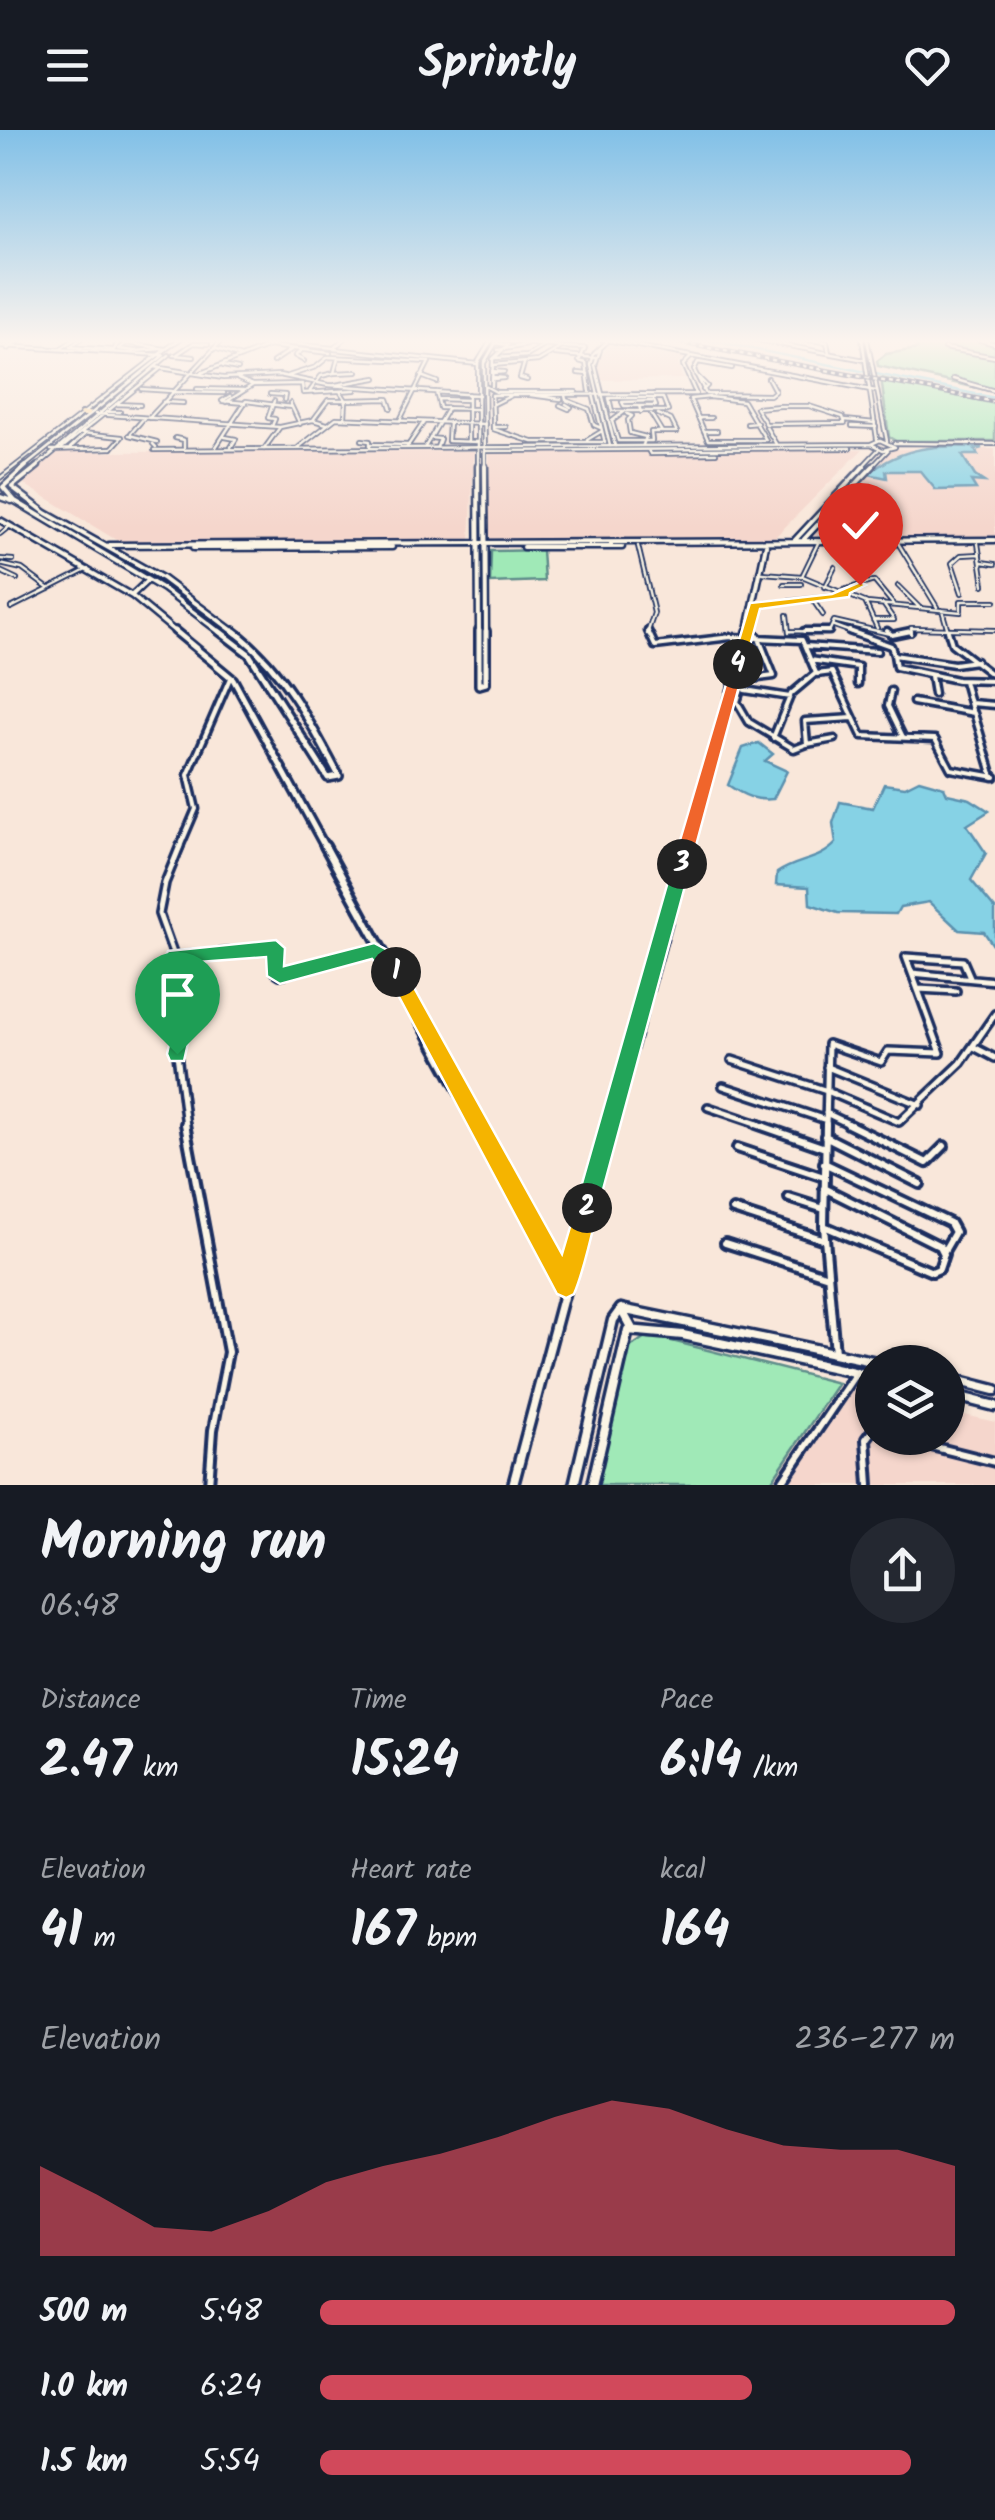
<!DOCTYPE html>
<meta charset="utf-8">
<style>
body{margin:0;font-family:Kalam,sans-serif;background:#242831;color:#f1f3f6;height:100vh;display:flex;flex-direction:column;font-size:38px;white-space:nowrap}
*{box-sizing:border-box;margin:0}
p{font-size:32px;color:#9ea1a6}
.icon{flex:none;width:55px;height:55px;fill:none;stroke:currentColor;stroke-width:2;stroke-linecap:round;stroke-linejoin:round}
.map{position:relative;height:1355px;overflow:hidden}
.drawer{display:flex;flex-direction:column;background:#171b24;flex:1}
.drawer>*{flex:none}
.controls{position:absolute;left:855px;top:1215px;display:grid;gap:20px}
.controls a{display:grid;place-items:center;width:110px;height:110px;border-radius:50%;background:#171b24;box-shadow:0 2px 8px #0004;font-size:50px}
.pin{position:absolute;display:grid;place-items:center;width:85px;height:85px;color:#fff;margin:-102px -42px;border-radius:50% 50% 50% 0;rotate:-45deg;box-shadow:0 0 10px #0007}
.pin .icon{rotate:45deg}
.km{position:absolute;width:50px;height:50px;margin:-25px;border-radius:50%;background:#222;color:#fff;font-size:28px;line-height:50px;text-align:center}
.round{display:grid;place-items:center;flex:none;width:105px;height:105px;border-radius:52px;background:#242831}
.overview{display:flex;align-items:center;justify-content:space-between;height:170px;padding:0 40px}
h1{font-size:55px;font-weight:700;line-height:75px}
.figures{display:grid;grid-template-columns:repeat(3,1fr);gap:15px;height:170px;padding:10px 40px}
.figures div{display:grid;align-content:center}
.figures b{font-size:50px;font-weight:700}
.figures small{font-size:28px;font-weight:400}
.figures p{font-size:28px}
.chart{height:280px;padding:20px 40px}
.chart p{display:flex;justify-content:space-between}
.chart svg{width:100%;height:180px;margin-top:10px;fill:#d1495b;opacity:.7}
ul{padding:0 40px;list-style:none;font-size:32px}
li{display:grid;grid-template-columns:160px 120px 1fr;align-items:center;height:75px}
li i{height:25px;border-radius:12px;background:#d1495b}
header{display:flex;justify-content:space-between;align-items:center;height:130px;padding:0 40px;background:#171b24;font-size:45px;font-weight:700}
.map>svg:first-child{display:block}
.built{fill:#f5d6cc}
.green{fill:#a0e9b7;stroke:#5e8c8a;stroke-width:2.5}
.water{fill:#86d2e5;stroke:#5b91af;stroke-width:2.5}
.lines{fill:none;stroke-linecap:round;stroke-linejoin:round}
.canal{stroke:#86d2e5;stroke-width:2.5}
.pedestrian-casing{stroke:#1b2f5e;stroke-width:6}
.minor-far3-casing{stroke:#1b2f5e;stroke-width:6}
.minor-far2-casing{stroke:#1b2f5e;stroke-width:11}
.minor-far1-casing{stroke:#1b2f5e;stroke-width:12}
.minor-casing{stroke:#1b2f5e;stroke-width:14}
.tertiary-far4-casing{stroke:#1b2f5e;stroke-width:6}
.tertiary-far3-casing{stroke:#1b2f5e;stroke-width:9}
.tertiary-far2-casing{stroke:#1b2f5e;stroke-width:12}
.tertiary-far1-casing{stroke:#1b2f5e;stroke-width:14}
.tertiary-casing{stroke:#1b2f5e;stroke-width:15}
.primary-casing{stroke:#1b2f5e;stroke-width:8}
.pedestrian{stroke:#fcf5e5;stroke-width:2.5}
.minor-far3{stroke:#fcf5e5;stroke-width:2.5}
.minor-far2{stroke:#fcf5e5;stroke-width:4}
.minor-far1{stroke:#fcf5e5;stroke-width:5}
.minor{stroke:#fcf5e5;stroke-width:6}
.tertiary-far4{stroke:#fcf5e5;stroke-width:2.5}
.tertiary-far3{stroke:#fcf5e5;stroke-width:4}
.tertiary-far2{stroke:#fcf5e5;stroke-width:5}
.tertiary-far1{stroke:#fcf5e5;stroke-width:6}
.tertiary{stroke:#fcf5e5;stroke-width:8}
.primary{stroke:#fcdcac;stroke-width:4}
.rail-casing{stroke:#1b2f5e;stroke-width:5}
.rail{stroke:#fcf5e5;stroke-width:2.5;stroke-dasharray:4;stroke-linecap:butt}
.split-1{fill:#22a559;stroke:#fff;stroke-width:2.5}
.split-2{fill:#f5b400;stroke:#fff;stroke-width:2.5}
.split-3{fill:#22a559;stroke:#fff;stroke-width:2.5}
.split-4{fill:#f0652b;stroke:#fff;stroke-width:2.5}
.split-5{fill:#f5b400;stroke:#fff;stroke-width:2.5}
</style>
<header><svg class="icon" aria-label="menu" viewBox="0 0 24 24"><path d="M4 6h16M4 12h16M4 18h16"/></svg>Sprintly<svg class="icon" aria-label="heart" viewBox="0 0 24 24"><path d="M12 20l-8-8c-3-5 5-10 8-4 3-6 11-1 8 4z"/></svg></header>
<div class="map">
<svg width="995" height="1355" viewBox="0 0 995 1355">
<rect width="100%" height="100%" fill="#f9e7da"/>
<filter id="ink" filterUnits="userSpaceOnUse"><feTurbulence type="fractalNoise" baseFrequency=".01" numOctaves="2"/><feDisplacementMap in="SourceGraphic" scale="20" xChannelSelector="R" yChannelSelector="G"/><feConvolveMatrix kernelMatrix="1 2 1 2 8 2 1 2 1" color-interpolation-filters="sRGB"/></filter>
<g filter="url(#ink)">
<path class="built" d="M611,213L684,228L678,234L683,249L600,250L597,232Z
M863,319L773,409L490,410L489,321Z
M891,319H995V407L812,406Z
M474,321L470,410L118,411L24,354L56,322Z
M648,1205L872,1262V1308H948V1281L995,1292V1355H597Z"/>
<path class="green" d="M915,209H995V262L878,236L877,231L886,224L917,219Z
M881,248L995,274V311H896L889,307Z
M542,420L544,451L490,453L491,421Z
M648,1205L838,1253L769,1355H597L626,1220Z"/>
<path class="water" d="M982,318L975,320L978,325H962L975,346L984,352L971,351L976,359L936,360L920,341H886L887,348L868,344C902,316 939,314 982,318Z
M759,613L773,624L765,631L787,641L773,669C756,671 744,666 728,655L743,618Z
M919,650L944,657L947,664L970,669L989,681L967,695L986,723L971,750L995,779V818L984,802L959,800L929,772L900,777L896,784L838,783L810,774L809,757L776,755L777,743C797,729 820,731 836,713L833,693L840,672L873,678L884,654L905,657Z"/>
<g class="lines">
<path class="canal" d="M703,209L995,268"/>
<g class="pedestrian-casing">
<path id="pedestrian" d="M921,209L928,214
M977,209L995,214
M944,218L995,227
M953,249L995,261
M566,274L571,277
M560,275L569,279"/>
</g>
<g class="minor-far3-casing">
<path id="minor-far3" d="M81,209L70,217L114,220L120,209
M601,209L876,261
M798,209L827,212L829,223
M609,210L594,224L591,235L610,316
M221,211L249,213
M277,212L334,218
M0,213L15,214
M335,217L344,209
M562,217L585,218L579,231L586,233L590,262
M214,218L241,227
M7,219L22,209
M60,219L75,209
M334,219L478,234
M498,220L527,215
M600,220L595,235L615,316
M136,221L160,219
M301,221L295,226L304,231
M132,223L135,221L118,219L127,213L166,219
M555,224L595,228
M174,225L194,227
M176,225L194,213L208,214
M329,227L429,232
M495,228L527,226L546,215
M273,232L291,220
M493,235L538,231L562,217L498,210
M223,236L238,239
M155,237L223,248L279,245L328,255L479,265
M694,240L706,264L770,265L775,261L768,248
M694,240L698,232L732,238
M492,241L504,242L492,243
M201,243L269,216L330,223
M334,243L357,242
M578,243L588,244
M696,245L707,256L703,260
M288,246L316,237L327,228
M421,246L437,252
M492,247L504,248L492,249
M521,248L527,250L520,248L524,234
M253,255L302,254L303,263L355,260
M335,255L376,248
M485,256L496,262H576
M492,256L493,229L508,215L495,213
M141,259L172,261
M197,259L243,260
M310,261L321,246L334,243L338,228
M172,262L224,263
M436,262L440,278L478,279
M270,264L285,265L284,270
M468,264V312
M593,264L605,313
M530,265L561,269
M565,265L566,270L589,279L594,295L601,298
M230,266L222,271L245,273
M710,267L743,271L766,310H708L690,269Z
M609,268H663L668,281H612Z
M438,269L468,270
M347,270L388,269L391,278
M654,271L656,276H624L622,272Z
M163,272L183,273
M226,272L253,255L238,249
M290,273L300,294
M116,274L140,275
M494,274L512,265
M639,276L641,282
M780,276H809L843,287L845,293L766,294L756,278Z
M106,282H120
M624,282L612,291L618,311H652
M95,284L280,297L264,319
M627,284L632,286L628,290L630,303L646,307L643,315
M651,284L662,302
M493,287L492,265L696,264L683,235L691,227
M149,288L223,209
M345,288L346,270
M698,288H711
M493,289V299L533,312H605
M313,290L328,270H346L340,261
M400,290L429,232
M845,290L875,293
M449,292L448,311L478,312
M747,294L757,293
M272,296L275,289L268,288L274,271
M852,296L876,297
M280,297L313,290L327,294
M493,297H506
M766,297L776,314
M704,301H717
M82,303L122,307L112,318
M131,303L144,288
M129,305L157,312
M225,307L236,309L231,317
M175,308L184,310V317
M430,308L440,309L437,317
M362,310L370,311V317
M587,310L602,301
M652,311L651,302H677L671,290L658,284
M153,314L156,317
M370,314L409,315
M216,317L246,271L291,277
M299,317L336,288L485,294
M407,317L424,292
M425,317L448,278
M62,318L161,238
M70,318L85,304
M648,320L650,324L716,323
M485,321L850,318
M0,348L158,225
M0,404L10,396
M850,413L866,452
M898,413L937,477
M978,413L984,455
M638,416L654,483L647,504
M0,429L13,430
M982,432L995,434
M0,434L22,439L49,459
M0,441L17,449
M763,443L802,446L867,473L961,482V471H995
M802,446L818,413
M784,454H801
M898,456L919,477
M825,457L835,437
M837,462L874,451L893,474
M962,463L952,433L961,425L980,424
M812,469L823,485
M865,472L877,498
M755,475L840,466
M11,478L88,439
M942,480L949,504
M787,485L789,503
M873,490H894L883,474
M834,496L856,504
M789,501L829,502L834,491L890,504
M911,504V498L995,500"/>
</g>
<g class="minor-far2-casing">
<path id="minor-far2" d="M648,501L655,516L731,507L802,510L816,543L791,564L773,608
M804,501H829
M849,501L891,516L894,525L954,534L976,531
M887,501L892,505L911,501
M948,501L952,514L995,547
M805,516L877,521
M894,525L896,537L957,550L995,551
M810,530L858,537V554
M817,544L832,542L862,606L935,609L951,639L995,647
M931,546L934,564
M964,551L972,580
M745,560L790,567
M891,561L888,576L903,607
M732,563L749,592L794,619L807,614L805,591L853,588
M737,572L744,550L774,546L758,506
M913,572L974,583L993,647
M971,573L995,575
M807,614L835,609
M179,719L196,679L188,645L230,548"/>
</g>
<g class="minor-far1-casing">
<path id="minor-far1" d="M180,716L165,753L159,784L187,862L177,924L186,996
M175,827L276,818L274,841L280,845L372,821L381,824
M912,843L995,851
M918,859L956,861
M974,917L995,928
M732,930L827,961L899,992L961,933L995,884
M827,937L920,975
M723,956L826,990
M708,977L764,996
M826,983L853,996
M826,996L828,914L881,932L888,921L941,923L906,827L963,831L970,847"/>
</g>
<g class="minor-casing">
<path id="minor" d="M185,994L228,1222L213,1300L209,1355
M756,994L825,1018
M826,994L824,1096L835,1223
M848,994L927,1033L944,1016
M825,1006L920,1054
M737,1018L824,1047
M824,1033L950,1093L955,1102L944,1121
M824,1058L940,1116L944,1124L939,1139L932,1142L824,1096
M789,1068L824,1079
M733,1080L825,1110
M725,1113L828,1146
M899,1308L995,1332
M780,1355L856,1243
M869,1355L866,1309L872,1301"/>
</g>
<g class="tertiary-far4-casing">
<path id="tertiary-far4" d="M751,209L865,230
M862,209L877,309
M867,209L887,311
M0,216L162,225
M158,225L180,209
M880,310L895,317L883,320L871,314Z
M894,313L995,314
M51,320L112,318
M154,320L871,314
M23,338L164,225
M35,338L169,225
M478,338V232L492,209
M485,338L484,233L498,209
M861,338L878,320
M871,338L888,320"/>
</g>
<g class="tertiary-far3-casing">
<path id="tertiary-far3" d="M38,336L12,357L46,383L162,448L237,504
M478,336L479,504
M485,336L486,504
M3,357L15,371L163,459L222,504
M3,357L26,336
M0,367L12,371
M0,390L132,466L178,504
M804,409L873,336
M794,411L864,336
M109,415L995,410
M523,417H622
M193,418L392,417
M132,465L148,450
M747,504L766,415"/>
</g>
<g class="tertiary-far2-casing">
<path id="tertiary-far2" d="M175,501L233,549L326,719
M219,501L249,524L328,648L339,646C311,593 283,538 234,501
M479,501V555L486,553V501
M687,719L748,501"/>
</g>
<g class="tertiary-far1-casing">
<path id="tertiary-far1" d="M325,716L478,996
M610,996L688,716"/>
</g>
<g class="tertiary-casing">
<path id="tertiary" d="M477,994L562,1149
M621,1179L632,1199
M948,1248L995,1260
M948,1264L995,1276
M513,1355L566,1156L562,1137L572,1133L611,994
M574,1355L613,1190L621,1179L877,1232
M592,1355L628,1200L683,1205L872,1246"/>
</g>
<g class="primary-casing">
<path id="primary" d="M82,284H88"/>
</g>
<use href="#pedestrian" class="pedestrian"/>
<use href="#minor-far3" class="minor-far3"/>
<use href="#minor-far2" class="minor-far2"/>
<use href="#minor-far1" class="minor-far1"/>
<use href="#minor" class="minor"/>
<use href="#tertiary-far4" class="tertiary-far4"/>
<use href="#tertiary-far3" class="tertiary-far3"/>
<use href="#tertiary-far2" class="tertiary-far2"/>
<use href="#tertiary-far1" class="tertiary-far1"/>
<use href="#tertiary" class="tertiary"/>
<use href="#primary" class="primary"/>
<g class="rail-casing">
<path id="rail" d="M661,209L995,272"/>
</g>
<use href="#rail" class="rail"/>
</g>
</g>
<linearGradient id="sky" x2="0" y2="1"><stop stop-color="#81c0e7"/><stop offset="0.53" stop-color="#fcf4ee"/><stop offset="1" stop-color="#fcf4ee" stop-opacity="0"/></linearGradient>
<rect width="995" height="398" fill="url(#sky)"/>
<path class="split-1" d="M276,810L285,818L284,836L374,813L395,824L405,842L402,848H389L372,829L280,854L267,846L266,827L186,833L197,873L184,931H170L167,924L178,873L165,827L168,821Z"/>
<path class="split-2" d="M396,833L402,836L562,1124L578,1070H595L598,1078C591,1107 584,1141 574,1164L566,1168L557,1164L389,848L386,842Z"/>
<path class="split-3" d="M682,727L691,734L598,1078L587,1090L575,1078L673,734Z"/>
<path class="split-4" d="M738,530L745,534L691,734L682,741L673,734L732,534Z"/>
<path class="split-5" d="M860,452L866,455L850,463L849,467L760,479L745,534L738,538L732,534L750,473L832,464Z"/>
</svg>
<div class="controls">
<a><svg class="icon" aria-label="layers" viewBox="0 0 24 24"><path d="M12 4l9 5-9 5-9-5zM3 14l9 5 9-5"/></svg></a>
</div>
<div class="pin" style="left:177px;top:924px;background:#1e9e55"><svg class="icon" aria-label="arrive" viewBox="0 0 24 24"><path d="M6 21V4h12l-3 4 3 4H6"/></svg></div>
<div class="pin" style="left:860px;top:455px;background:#d93025"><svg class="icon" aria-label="check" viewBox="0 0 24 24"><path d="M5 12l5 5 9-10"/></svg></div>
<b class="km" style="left:396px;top:842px">1</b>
<b class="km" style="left:587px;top:1078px">2</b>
<b class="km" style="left:682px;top:734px">3</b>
<b class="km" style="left:738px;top:534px">4</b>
</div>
<section class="drawer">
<div class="overview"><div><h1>Morning run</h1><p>06:48</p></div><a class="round"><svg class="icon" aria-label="share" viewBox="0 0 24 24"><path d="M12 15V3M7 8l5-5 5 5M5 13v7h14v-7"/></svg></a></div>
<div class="figures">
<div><p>Distance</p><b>2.47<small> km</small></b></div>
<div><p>Time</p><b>15:24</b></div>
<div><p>Pace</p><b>6:14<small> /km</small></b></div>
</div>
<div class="figures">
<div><p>Elevation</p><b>41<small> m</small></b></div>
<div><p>Heart rate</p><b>167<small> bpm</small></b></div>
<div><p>kcal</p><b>164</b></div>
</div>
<div class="chart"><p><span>Elevation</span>236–277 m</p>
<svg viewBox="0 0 160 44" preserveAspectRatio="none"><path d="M0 44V22L10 29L20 37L30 38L40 33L50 26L60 22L70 19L80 15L90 10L100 6L110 8L120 13L130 17L140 18L150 18L160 22V44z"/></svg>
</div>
<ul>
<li><b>500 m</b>5:48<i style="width:100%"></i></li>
<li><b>1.0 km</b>6:24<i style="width:68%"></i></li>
<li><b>1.5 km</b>5:54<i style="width:93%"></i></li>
</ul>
</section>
